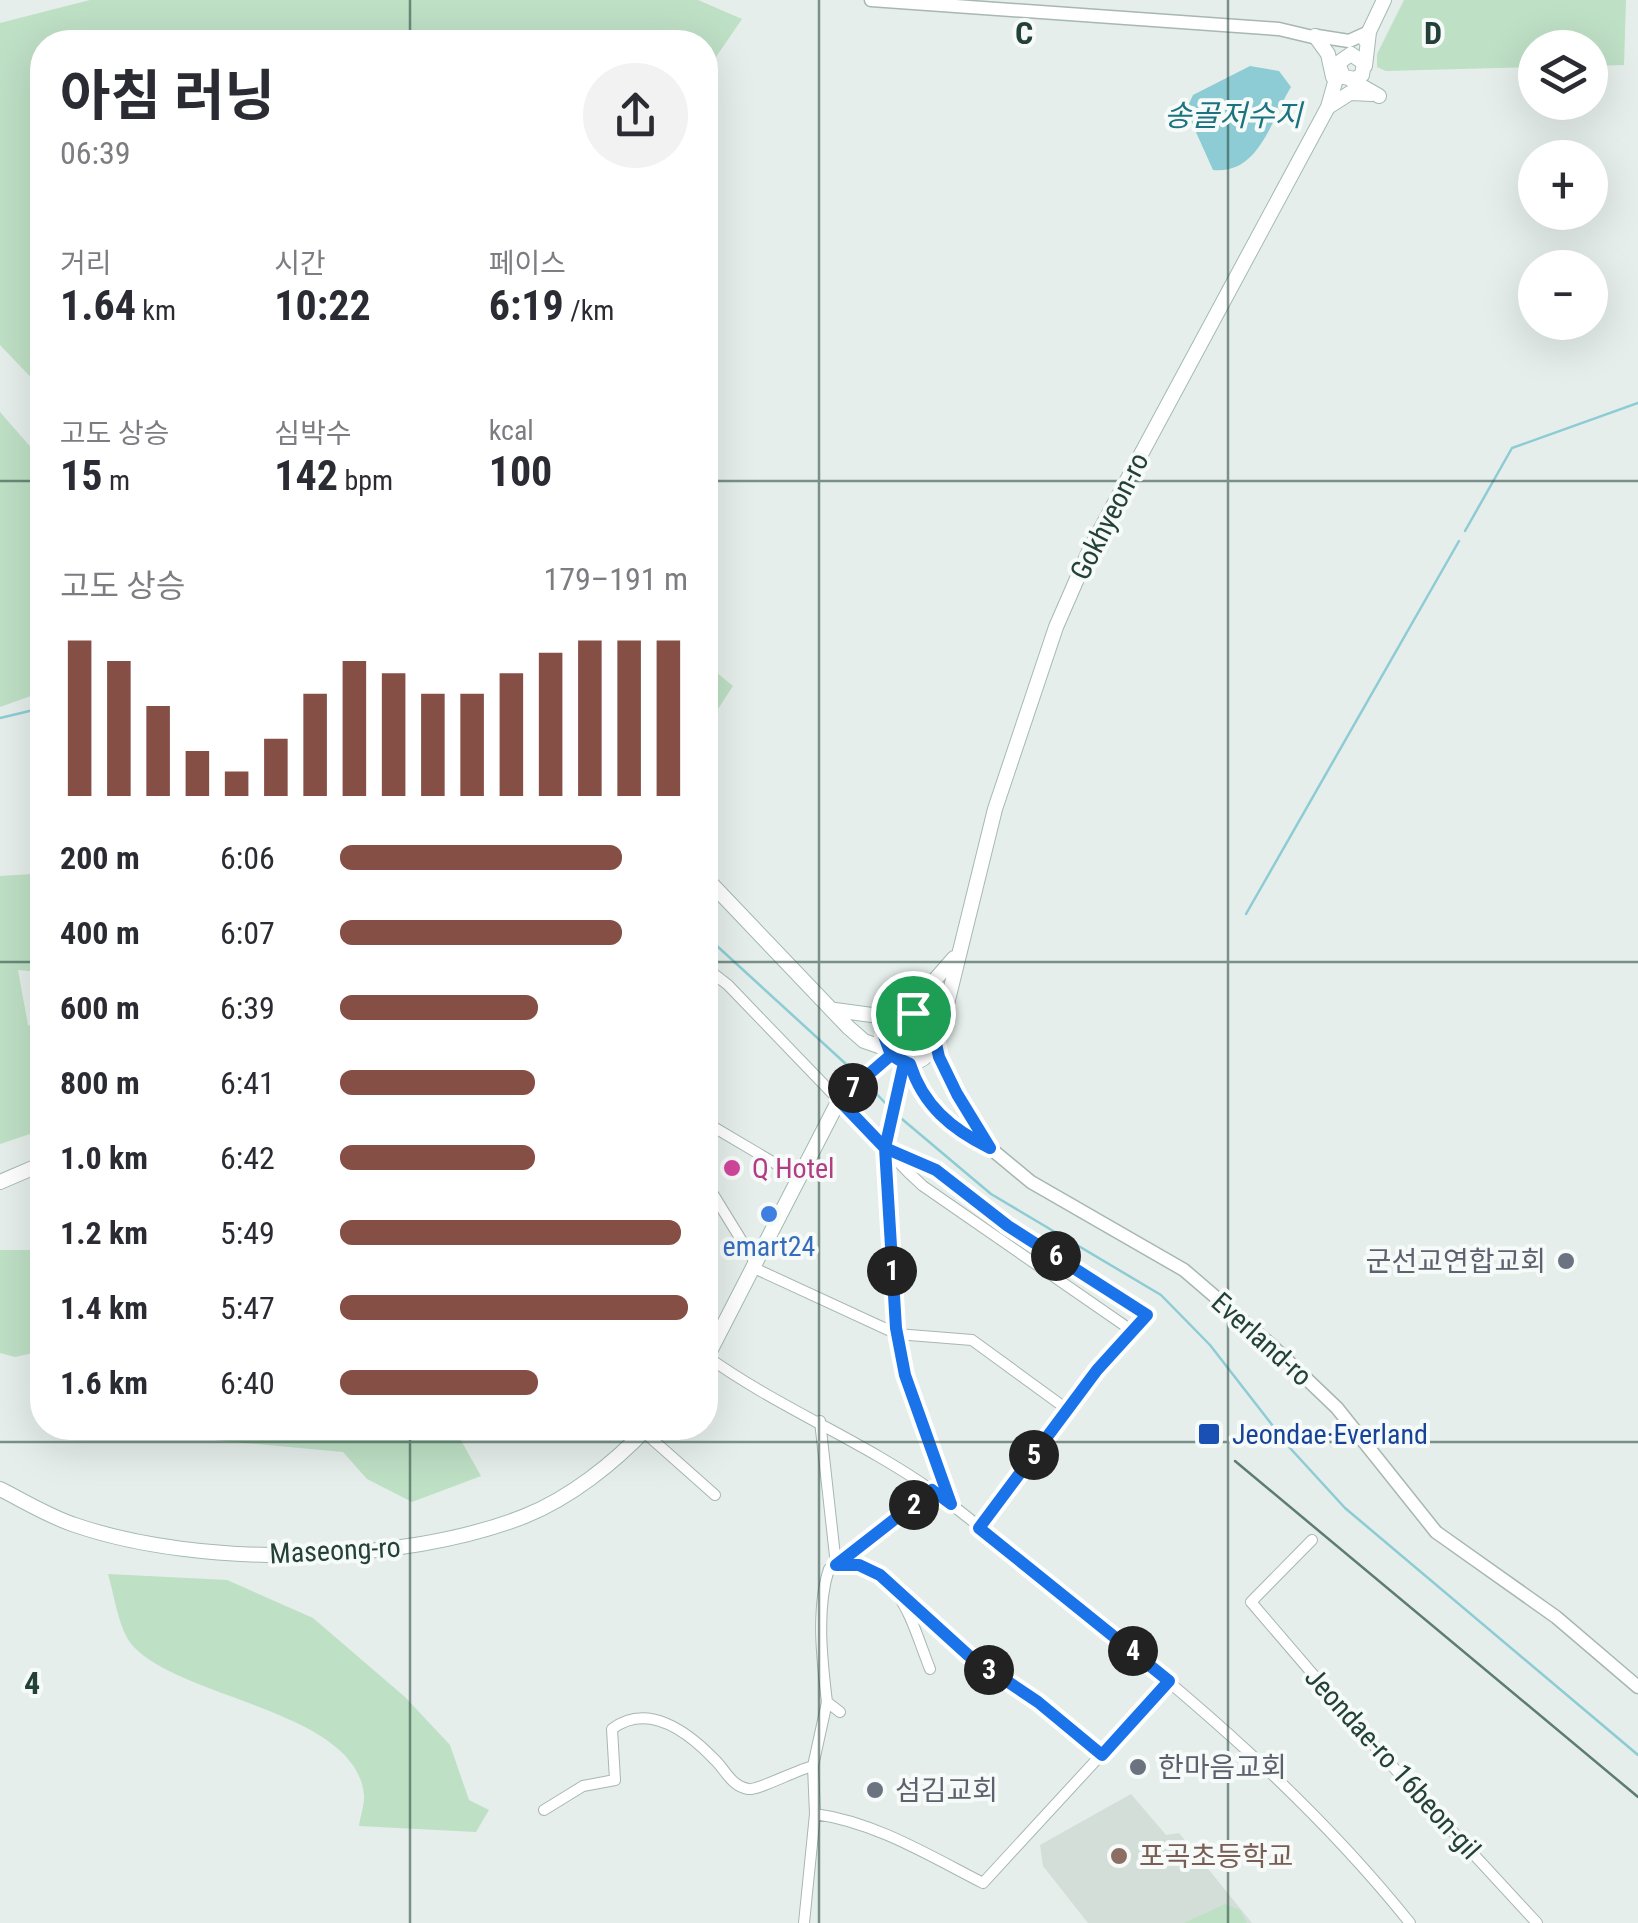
<!DOCTYPE html>
<html lang="ko">
<meta charset="utf-8">
<style>
body{margin:0;font-family:"Roboto Condensed","Noto Sans KR",sans-serif;background:#f2f2f3;color:#2b2b33;height:100vh;display:flex;flex-direction:column;font-size:38px;white-space:nowrap}
*{box-sizing:border-box;margin:0}
p{font-size:32px;color:#7c7c81}
.icon{flex:none;width:55px;height:55px;fill:none;stroke:currentColor;stroke-width:2;stroke-linecap:round;stroke-linejoin:round}
.map{position:relative;flex:1;overflow:hidden}
.sheet{position:absolute;left:30px;top:30px;width:688px;height:1410px;display:flex;flex-direction:column;background:#fff;border-radius:40px;box-shadow:0 10px 40px #0002}
.sheet>*{flex:none}
.fabs{position:absolute;left:1518px;top:30px;display:grid;gap:20px}
.fabs a{display:grid;place-items:center;width:90px;height:90px;border-radius:50%;background:#fff;box-shadow:0 10px 40px #0002;font-size:50px}
.pin{position:absolute;display:grid;place-items:center;width:85px;height:85px;color:#fff;margin:-42px;border:5px solid #fff;border-radius:50%;box-shadow:0 2px 10px #0007}
.km{position:absolute;width:50px;height:50px;margin:-25px;border-radius:50%;background:#222;color:#fff;font-size:28px;line-height:50px;text-align:center}
.round{display:grid;place-items:center;flex:none;width:105px;height:105px;border-radius:52px;background:#f2f2f3}
.headline{display:flex;align-items:center;justify-content:space-between;height:170px;padding:0 30px}
h1{font-size:55px;font-weight:700;line-height:75px}
.figures{display:grid;grid-template-columns:repeat(3,1fr);gap:15px;height:170px;padding:10px 30px}
.figures div{display:grid;align-content:center}
.figures b{font-size:42px;font-weight:700}
.figures small{font-size:28px;font-weight:400}
.figures p{font-size:28px}
.chart{height:280px;padding:20px 30px}
.chart p{display:flex;justify-content:space-between}
.chart svg{width:100%;height:180px;margin-top:10px;stroke:#854f46;stroke-width:6}
ul{padding:0 30px;list-style:none;font-size:32px}
li{display:grid;grid-template-columns:160px 120px 1fr;align-items:center;height:75px}
li i{height:25px;border-radius:12px;background:#854f46}
.map>svg:first-child{display:block}
.built{fill:#d3ded9}
.green{fill:#bee0c5}
.water{fill:#8dccd4}
.lines{fill:none;stroke-linecap:round;stroke-linejoin:round}
.stream{stroke:#8dccd4;stroke-width:2.5}
.minor-casing{stroke:#a7b7b1;stroke-width:12}
.tertiary-casing{stroke:#a7b7b1;stroke-width:15}
.secondary-casing{stroke:#a3bab1;stroke-width:16}
.minor{stroke:#fff;stroke-width:10}
.tertiary{stroke:#fff;stroke-width:12}
.secondary{stroke:#fff;stroke-width:14}
.tram{stroke:#5e7c73;stroke-width:2.5}
.route-casing{stroke:#fff;stroke-width:20}
.route{stroke:#1a73e8;stroke-width:12}
.grid{fill:none;stroke:#234138;stroke-width:2.5;stroke-opacity:0.55}
.hotel-dot{fill:#d1479c;stroke:#f6faf8;stroke-width:4}
.shop-dot{fill:#3f7fe0;stroke:#f6faf8;stroke-width:4}
.worship-dot{fill:#6b7280;stroke:#f6faf8;stroke-width:4}
.transit-dot{fill:#1a4fb4;stroke:#f6faf8;stroke-width:4}
.education-dot{fill:#8d6e63;stroke:#f6faf8;stroke-width:4}
.labels{text-anchor:middle;stroke-width:8;stroke-linejoin:round;paint-order:stroke}
.street-label{font-size:28px;fill:#234138;stroke:#f6faf8}
.hotel-label{font-size:28px;fill:#b23c85;stroke:#f6faf8;text-anchor:start}
.shop-label{font-size:28px;fill:#366cbe;stroke:#f6faf8}
.worship-label{font-size:28px;fill:#5b616d;stroke:#f6faf8;text-anchor:start}
.transit-label{font-size:28px;fill:#164399;stroke:#f6faf8;text-anchor:start}
.education-label{font-size:28px;fill:#785e54;stroke:#f6faf8;text-anchor:start}
.water-label{font-size:30px;font-style:italic;fill:#1b737f;stroke:#f6faf8}
.grid-label{font-size:32px;text-anchor:middle;font-weight:bold;fill:#234138;stroke:#f6faf8;stroke-width:8;stroke-linejoin:round;paint-order:stroke}
</style>
<div class="map">
<svg width="1638" height="1923" viewBox="0 0 1638 1923">
<rect width="100%" height="100%" fill="#e5eeea"/>
<path class="built" d="M1131,1794L1166,1835L1179,1833L1252,1923H1088L1043,1866L1040,1845Z"/>
<path class="green" d="M90,0H698L742,19L705,73V42H42V389L0,345V23Z
M1404,0H1626L1624,65L1590,66V48H1535V67L1386,71L1377,67V54Z
M0,412L42,460V692L0,707Z
M705,663L733,686L705,729Z
M42,861V972L18,970L28,1025L42,1033V1130L0,1144V876L33,874Z
M0,1250H42V1351L15,1357L0,1353Z
M161,1428H454L481,1476L412,1502L367,1479L343,1452L171,1436Z
M108,1574L227,1580L313,1618L405,1697L450,1745L469,1800L489,1810L476,1832L359,1826C360,1817 365,1804 364,1795C356,1710 183,1700 133,1646C119,1631 114,1594 108,1574Z
M1225,1904L1240,1910L1247,1923H1184Z"/>
<path class="water" d="M1250,66L1279,71L1291,87C1272,117 1260,175 1213,170L1186,110L1193,95Z"/>
<g class="lines">
<path class="stream" d="M1465,531L1512,448L1638,403
M0,718L42,708
M1246,914L1459,541
M705,935L859,1076
M868,1085L890,1108
M896,1114L991,1194L1161,1295L1210,1345L1290,1448L1345,1508L1638,1755"/>
<g class="minor-casing">
<path id="minor" d="M705,967L728,985L908,1172L923,1186L1131,1330L1147,1315L1008,1226L937,1170L885,1148
M904,1063L885,1148L896,1328L905,1375L950,1503
M705,1122L798,1177
M705,1181L756,1264
M754,1268L897,1334L972,1340L1068,1410
M705,1355C775,1406 861,1440 933,1491C978,1523 1020,1561 1063,1595C1189,1696 1309,1797 1410,1923
M820,1421L836,1565C901,1565 910,1619 930,1669
M644,1432L715,1495
M979,1528L1131,1330
M1312,1540L1251,1602L1383,1756L1537,1923
M906,1603L1102,1755
M840,1712L827,1702C822,1661 816,1608 829,1569L932,1490
M813,1766L815,1814C875,1822 930,1856 983,1883L1169,1681
M544,1810L583,1786L615,1780L612,1729C648,1702 688,1732 714,1759C725,1769 731,1786 748,1789C757,1791 796,1770 813,1766L827,1702
M804,1923L815,1814"/>
</g>
<g class="tertiary-casing">
<path id="tertiary" d="M871,0L1279,29L1321,39
M1317,36L1349,41L1369,32
M934,1043L957,1094L989,1146
M910,1063L929,1105L968,1137L990,1148L1031,1182L1184,1270L1269,1343L1337,1408L1436,1532L1556,1617L1638,1687"/>
</g>
<g class="secondary-casing">
<path id="secondary" d="M1315,36L1328,54L1333,77
M1365,40L1384,0
M1365,66L1369,32
M1351,80L1379,96
M1328,107L1350,93L1372,94
M705,877L848,1027L864,1041L887,1049
M835,1010L894,1018
M884 1038a25 25 0 1 1 50 0a25 25 0 1 1-50 0Z
M906,1013L954,958
M934,1034L944,1016L995,809L1056,627L1090,549L1328,107L1341,61L1351,54L1364,63L1362,75L1355,79L1344,77L1340,69
M0,1182L42,1164
M705,1361L839,1100L891,1055
M0,1489C24,1501 50,1517 75,1525C200,1568 402,1565 525,1516C570,1498 614,1463 647,1428"/>
</g>
<use href="#minor" class="minor"/>
<use href="#tertiary" class="tertiary"/>
<use href="#secondary" class="secondary"/>
<path class="tram" d="M1235,1461L1638,1797"/>
</g>
<g class="lines">
<g class="route-casing">
<path id="route" d="M913,1013L894,1018L884,1036L891,1055L904,1063L885,1148L896,1328L905,1375L951,1504L932,1490L836,1565H859L880,1575L968,1655L1038,1702L1102,1755L1169,1681L979,1528L1097,1370L1147,1315L1008,1226L936,1170L885,1148L839,1100L891,1055L910,1064C923,1105 951,1129 990,1148L957,1094L939,1057L932,1026L913,1013"/>
</g>
<use href="#route" class="route"/>
</g>
<path class="grid" d="M410,0V42M819,0V1923M1228,0V1923M0,481H42M705,481H1638M0,962H42M705,962H1638M410,1428V1923M0,1442H1638"/>
<circle class="hotel-dot" cx="732" cy="1168" r="10"/>
<circle class="shop-dot" cx="769" cy="1214" r="10"/>
<g class="worship-dot">
<circle cx="1566" cy="1261" r="10"/>
<circle cx="1138" cy="1767" r="10"/>
<circle cx="875" cy="1790" r="10"/>
</g>
<rect class="transit-dot" x="1197" y="1422" width="24" height="24" rx="5"/>
<circle class="education-dot" cx="1119" cy="1856" r="10"/>
<g class="labels">
<g class="street-label">
<text transform="translate(1109 516) rotate(-63)" y="10">Gokhyeon-ro</text>
<text transform="translate(1262 1339) rotate(42)" y="10">Everland-ro</text>
<text transform="translate(335 1550) rotate(-3)" y="10">Maseong-ro</text>
<text transform="translate(1393 1763) rotate(48)" y="10">Jeondae-ro 16beon-gil</text>
</g>
<g class="hotel-label">
<text x="752" y="1178">Q Hotel</text>
</g>
<g class="shop-label">
<text x="769" y="1256">emart24</text>
</g>
<g class="worship-label">
<text x="1546" y="1271" text-anchor="end">군선교연합교회</text>
<text x="1158" y="1777">한마음교회</text>
<text x="895" y="1800">섬김교회</text>
</g>
<g class="transit-label">
<text x="1232" y="1444">Jeondae·Everland</text>
</g>
<g class="education-label">
<text x="1139" y="1866">포곡초등학교</text>
</g>
<g class="water-label">
<text x="1233" y="126">송골저수지</text>
</g>
</g>
<g class="grid-label">
<text x="1024" y="44">C</text>
<text x="1433" y="44">D</text>
<text x="32" y="1694">4</text>
</g>
</svg>
<div class="fabs">
<a><svg class="icon" aria-label="layers" viewBox="0 0 24 24"><path d="M12 4l9 5-9 5-9-5zM3 14l9 5 9-5"/></svg></a>
<a>+</a>
<a>−</a>
</div>
<div class="pin" style="left:913px;top:1013px;background:#1e9e55"><svg class="icon" aria-label="arrive" viewBox="0 0 24 24"><path d="M6 21V4h12l-3 4 3 4H6"/></svg></div>
<b class="km" style="left:892px;top:1271px">1</b>
<b class="km" style="left:914px;top:1505px">2</b>
<b class="km" style="left:989px;top:1670px">3</b>
<b class="km" style="left:1133px;top:1651px">4</b>
<b class="km" style="left:1034px;top:1455px">5</b>
<b class="km" style="left:1056px;top:1256px">6</b>
<b class="km" style="left:853px;top:1088px">7</b>
<section class="sheet">
<div class="headline"><div><h1>아침 러닝</h1><p>06:39</p></div><a class="round"><svg class="icon" aria-label="share" viewBox="0 0 24 24"><path d="M12 15V3M7 8l5-5 5 5M5 13v7h14v-7"/></svg></a></div>
<div class="figures">
<div><p>거리</p><b>1.64<small> km</small></b></div>
<div><p>시간</p><b>10:22</b></div>
<div><p>페이스</p><b>6:19<small> /km</small></b></div>
</div>
<div class="figures">
<div><p>고도 상승</p><b>15<small> m</small></b></div>
<div><p>심박수</p><b>142<small> bpm</small></b></div>
<div><p>kcal</p><b>100</b></div>
</div>
<div class="chart"><p><span>고도 상승</span>179–191 m</p>
<svg viewBox="0 0 160 44" preserveAspectRatio="none"><path d="M5 44V6M15 44V11M25 44V22M35 44V33M45 44V38M55 44V30M65 44V19M75 44V11M85 44V14M95 44V19M105 44V19M115 44V14M125 44V9M135 44V6M145 44V6M155 44V6"/></svg>
</div>
<ul>
<li><b>200 m</b>6:06<i style="width:81%"></i></li>
<li><b>400 m</b>6:07<i style="width:81%"></i></li>
<li><b>600 m</b>6:39<i style="width:57%"></i></li>
<li><b>800 m</b>6:41<i style="width:56%"></i></li>
<li><b>1.0 km</b>6:42<i style="width:56%"></i></li>
<li><b>1.2 km</b>5:49<i style="width:98%"></i></li>
<li><b>1.4 km</b>5:47<i style="width:100%"></i></li>
<li><b>1.6 km</b>6:40<i style="width:57%"></i></li>
</ul>
</section>
</div>
